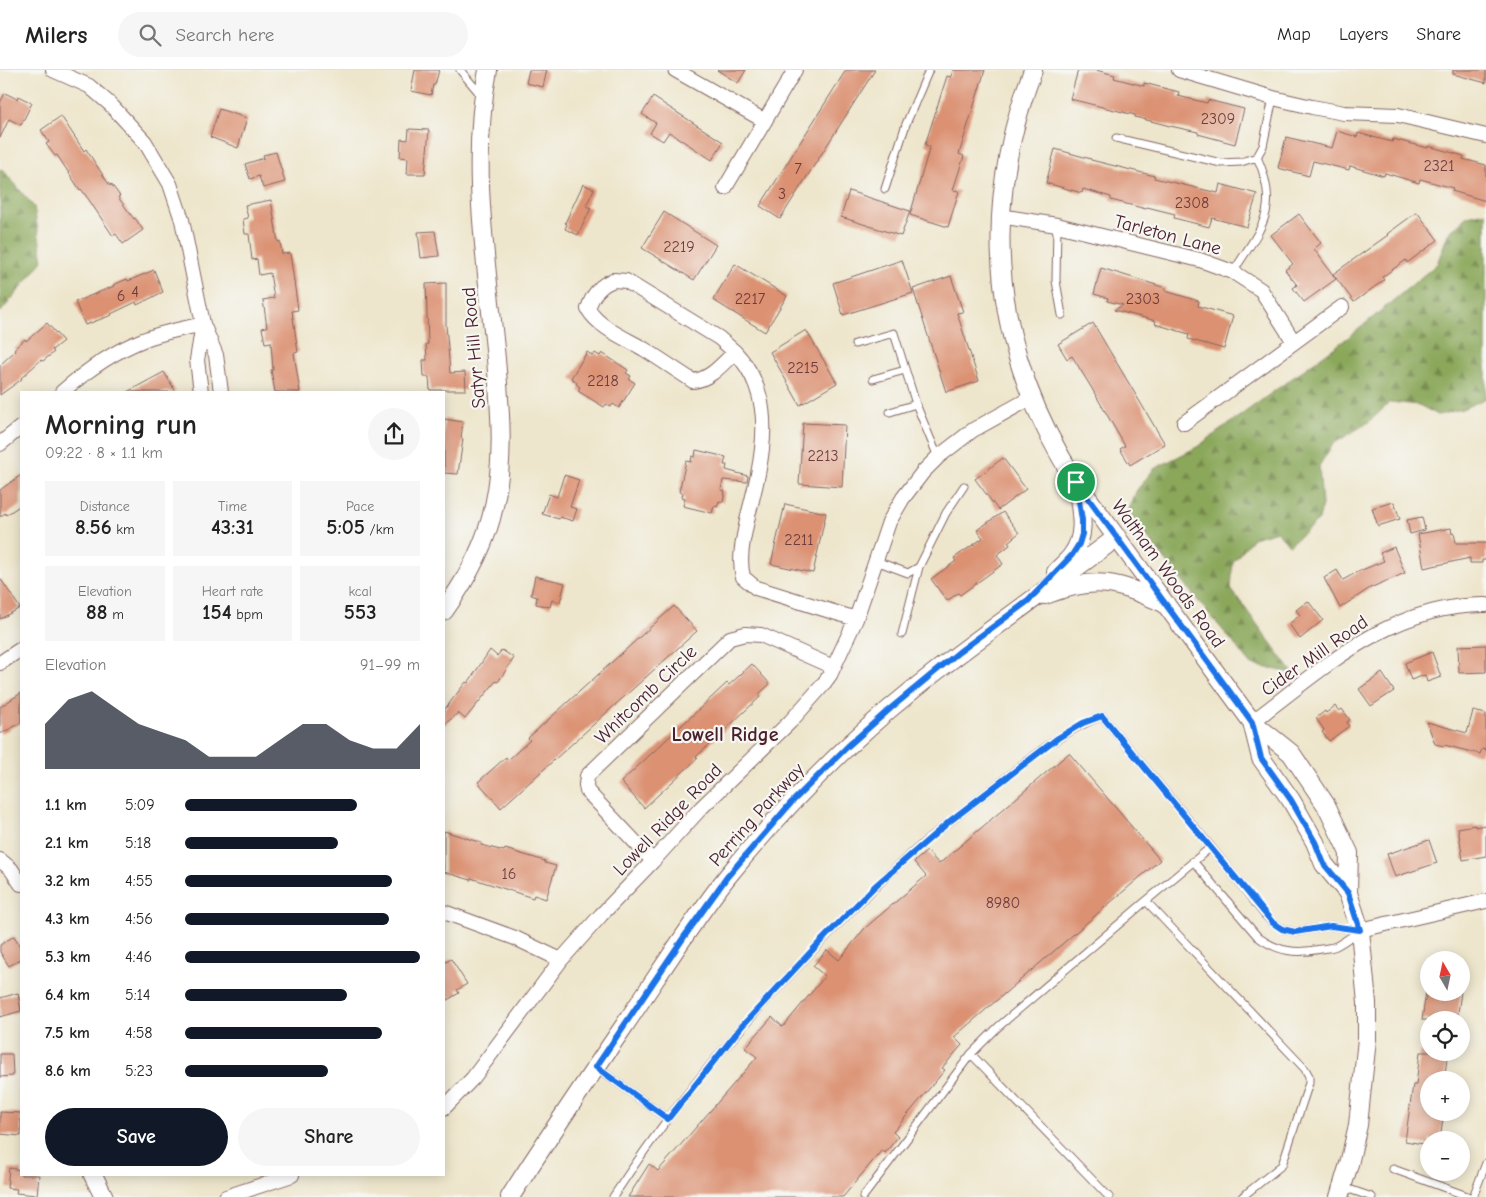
<!DOCTYPE html>
<meta charset="utf-8">
<style>
body{margin:0;font-family:"Comic Neue",sans-serif;background:#f6f6f6;color:#222;height:100vh;display:flex;flex-direction:column;font-size:19px;white-space:nowrap}
*{box-sizing:border-box;margin:0}
p{font-size:16px;color:#767676}
.icon{flex:none;width:28px;height:28px;fill:none;stroke:currentColor;stroke-width:2;stroke-linecap:round;stroke-linejoin:round}
.map{position:relative;flex:1;overflow:hidden}
.details{position:absolute;left:20px;top:321px;width:425px;height:785px;display:flex;flex-direction:column;background:#fff;border-radius:0px;box-shadow:0 2px 12px #0003}
.details>*{flex:none}
.needle{width:32px;rotate:351deg}
.buttons{position:absolute;left:1420px;top:881px;display:grid;gap:10px}
.buttons a{display:grid;place-items:center;width:50px;height:50px;border-radius:50%;background:#fff;box-shadow:0 2px 12px #0003;font-size:25px}
.pin{position:absolute;display:grid;place-items:center;width:42px;height:42px;color:#fff;margin:-21px;border:2px solid #fff;border-radius:50%;box-shadow:0 1px 5px #0007}
.round{display:grid;place-items:center;flex:none;width:52px;height:52px;border-radius:26px;background:#f6f6f6}
.headline{display:flex;align-items:center;justify-content:space-between;height:85px;padding:0 25px}
h1{font-size:28px;font-weight:600;line-height:38px}
.stats{display:grid;grid-template-columns:repeat(3,1fr);gap:8px;height:85px;padding:5px 25px}
.stats div{display:grid;align-content:center;border-radius:0px;background:#f6f6f6;text-align:center}
.stats b{font-size:21px;font-weight:600}
.stats small{font-size:14px;font-weight:400}
.stats p{font-size:14px}
.chart{height:140px;padding:10px 25px}
.chart p{display:flex;justify-content:space-between}
.chart svg{width:100%;height:90px;margin-top:5px;fill:#111827;opacity:.7}
.cta{display:flex;gap:10px;margin-top:auto;padding:10px 25px}
.cta a{flex:1;height:58px;border-radius:30px;background:#111827;color:#fff;font-size:20px;font-weight:600;line-height:58px;text-align:center}
.cta a+a{background:#f6f6f6;color:#222}
ul{padding:0 25px;list-style:none;font-size:16px}
li{display:grid;grid-template-columns:80px 60px 1fr;align-items:center;height:38px}
li i{height:12px;border-radius:6px;background:#111827}
header{display:flex;align-items:center;gap:30px;box-sizing:border-box;height:70px;padding:0 25px;background:#fff;border-bottom:1px solid #e0e0e0}
header strong{font-size:24px}
nav{display:flex;gap:28px;margin-inline-start:auto;font-size:18px}
.search{width:350px;height:45px;background:#f6f6f6;display:flex;align-items:center;gap:12px;box-sizing:border-box;padding:0 18px;border-radius:28px;color:#767676;font-size:19px}
.map>svg:first-child{display:block}
.forest{fill:url(#forest-firs);stroke:#6a6342}
.building{fill:#db9172}
.lines{fill:none;stroke-linecap:round;stroke-linejoin:round}
.service-casing{stroke:#836563;stroke-width:9}
.minor-casing{stroke:#836563;stroke-width:16}
.tertiary-casing{stroke:#836563;stroke-width:20}
.service{stroke:#fff;stroke-width:7}
.minor{stroke:#fff;stroke-width:14}
.tertiary{stroke:#fff;stroke-width:18}
.route-casing{stroke:#fff;stroke-width:10}
.route{stroke:#1a73e8;stroke-width:6}
.labels{text-anchor:middle;stroke-width:4.5;stroke-linejoin:round;paint-order:stroke}
.number-label{font-size:16px;fill:#6e3c3d}
.street-label{font-size:19px;fill:#4a1f2b;stroke:#f6f6f2}
.neighbourhood-label{font-size:20px;font-weight:bold;fill:#4a1f2b;stroke:#f6f6f2}
</style>
<header>
<strong>Milers</strong>
<div class="search"><svg class="icon" aria-label="search" viewBox="0 0 24 24"><circle cx="10" cy="10" r="6"/><path d="M15 15l6 6"/></svg>Search here</div>
<nav><a>Map</a><a>Layers</a><a>Share</a></nav>
</header>
<div class="map">
<svg width="1486" height="1127" viewBox="0 0 1486 1127">
<defs>
<pattern id="forest-firs" width="22" height="20" patternUnits="userSpaceOnUse" patternTransform="scale(1.25)"><rect width="22" height="20" fill="#8aa75a"/><path d="M5 1l3.5 6h-7zM16 11l3.5 6h-7z" fill="#73874b"/></pattern>
</defs>
<rect width="100%" height="100%" fill="#f6f6f2"/>
<filter id="ink" filterUnits="userSpaceOnUse"><feTurbulence type="fractalNoise" baseFrequency=".02" numOctaves="2"/><feDisplacementMap in="SourceGraphic" scale="10" xChannelSelector="R" yChannelSelector="G"/><feConvolveMatrix kernelMatrix="1 2 1 2 8 2 1 2 1" color-interpolation-filters="sRGB"/></filter>
<filter id="wash" filterUnits="userSpaceOnUse"><feTurbulence type="fractalNoise" baseFrequency=".0096" numOctaves="4" result="noise"/><feDisplacementMap in="SourceGraphic" scale="20" xChannelSelector="R" yChannelSelector="G"/><feGaussianBlur stdDeviation="1.12" result="paint"/><feColorMatrix in="noise" values="0 0 0 0 0 0 0 0 0 0 0 0 0 0 0 0 0 1.4 0 .05"/><feComposite in="paint" operator="in"/></filter>
<g filter="url(#wash)">
<rect width="100%" height="100%" fill="#eee6cc"/>
<path class="forest" d="M0,99L3,100L34,137L43,191L0,243Z
M1486,142V328L1462,339L1438,345L1419,335L1390,332L1369,352L1333,374L1319,396L1322,435L1319,450L1289,475L1277,461L1253,468L1233,492L1231,519L1293,603L1252,595L1195,527L1132,448L1129,437L1137,420L1154,399L1197,377L1353,264L1437,194L1448,164L1467,146Z"/>
<g id="blocks">
<path class="building" d="M415,0H439L435,15H433L431,25L411,21Z
M529,0H547L543,17L526,13Z
M717,0H746L738,13Z
M846,0H875L780,149L760,136Z
M953,0H985L959,84L964,86L953,120L959,121L948,157L910,145L930,76L925,75L947,6L951,7Z
M1078,0H1096L1115,5L1114,8L1144,16V13L1179,22L1178,26L1207,33L1208,30L1244,39L1235,74L1198,64V62L1170,56L1135,47V45L1070,29Z
M1453,0H1486V13L1453,4Z
M5,23L17,29L18,26L32,33L21,55L9,49L0,68V33Z
M653,27L723,72L712,90L669,62L663,71L650,63L656,53L642,44Z
M219,39L247,48L238,78L210,67Z
M61,46L84,81L86,79L110,116L111,114L120,126L118,127L134,149L135,148L143,160L123,174L116,164L113,166L89,130L81,119L80,120L57,85L55,86L46,74L49,72L41,60Z
M409,59L429,60L425,104H407L408,88L400,87L401,69L408,70Z
M1337,61L1357,67L1358,63L1392,72L1393,69L1428,78V76L1464,86L1463,89L1486,95V131L1452,121L1453,118L1420,109L1419,113L1385,103L1384,106L1350,96L1349,100L1313,91L1309,106L1278,98L1286,67L1332,78Z
M1055,79L1091,89V90L1155,106L1154,108L1218,123L1220,114L1257,124L1247,157L1212,148L1209,157L1174,148L1175,144L1147,137L1146,139L1111,130V127L1083,119L1082,123L1046,113Z
M276,82L285,112L263,118L259,106L250,109L245,94L264,88L263,85Z
M583,114L594,119L586,136L591,138L578,165L565,159L567,154L565,153Z
M849,121L910,141L901,166L841,147Z
M271,130L278,172L280,171L282,184L290,183L298,240L292,241L298,282L294,283L300,322H275L271,300H273L271,272L265,273L262,258L267,257L263,230L274,228L270,203L259,205L257,189L252,190L249,164H245L243,149L248,148L245,135Z
M664,142L716,175L694,210L642,178Z
M1417,142L1438,170L1407,193L1406,190L1382,207L1384,210L1354,232L1333,204L1388,165L1387,164Z
M1299,144L1321,173L1314,179L1336,209L1304,232L1293,218L1297,215L1285,200L1293,194L1271,165Z
M435,161L439,186L421,188L418,162Z
M902,190L913,223L843,245L833,213Z
M735,194L787,226L765,262L713,230Z
M1101,198L1166,218L1165,221L1199,231L1198,236L1233,246L1224,279L1188,269L1189,264L1155,254L1156,251L1114,240L1123,235L1107,231L1108,228L1094,224Z
M154,200L163,222L137,235L136,232L111,244L112,245L85,255L75,232L114,216L113,215L127,209L128,211Z
M951,206L963,242L957,243L979,311L946,322L913,219Z
M446,213V254L450,303L465,302L466,320H430L429,307H424L423,290H427L426,274H428L426,214Z
M47,253L63,271L52,280L54,282L43,291L41,290L21,308L22,309L0,325V295L15,281L14,279L25,269L26,271Z
M1093,253L1165,374L1130,395L1120,379L1125,376L1091,317L1072,286L1067,289L1058,274Z
M806,260L837,313L800,335L770,282Z
M587,282L593,286L595,283L600,286L602,283L628,300L626,303L631,306L629,309L635,313L619,338L613,334L611,337L606,334L604,337L578,321L580,317L576,314L577,312L571,308Z
M164,302L176,322H127Z
M444,349L463,352L461,368L463,369L458,404L444,403Z
M803,353L845,355L842,417L799,414Z
M696,380L726,387L724,395H727L726,400L748,406L747,412L723,410L721,420L725,421L723,432L719,431L717,437L714,436L712,443L683,436L685,428L682,427L683,423L679,422L686,391L691,392L692,386L695,387Z
M1003,388L1026,419L998,440L975,409Z
M21,405V435L6,445L5,443L0,447V420Z
M564,405L579,410L570,437L577,439L573,451L560,447L559,449L542,444L549,424L557,427Z
M1394,432L1400,449L1378,456L1372,438Z
M785,434L826,443L813,503L771,494Z
M1003,442L1019,463L1008,472L1010,475L997,485L1003,494L960,525L958,523L947,531L931,509L956,491L954,488L983,468L977,460Z
M1422,447L1425,460L1410,464L1407,450Z
M1451,458L1452,464L1454,463L1456,473H1486V490H1482V493H1470V488L1424,498L1418,464Z
M1394,477L1405,503L1370,518L1340,538L1324,508L1337,500L1343,510L1357,502L1384,491L1380,483Z
M535,506L565,513L560,532L552,530L550,537L536,534L537,527L531,525Z
M0,508L20,538L0,549Z
M1308,531L1323,550L1300,569L1289,554L1300,545L1296,540Z
M674,536L697,561L501,738L478,712L506,687L508,690L530,670L528,668Z
M1486,575V602L1459,603L1458,576Z
M490,580L497,586L502,580L514,588L498,612L496,611L465,649L458,643L444,655V640L466,612L468,613Z
M1432,582L1441,607L1427,612L1425,605L1411,610L1405,593Z
M752,594L770,614L759,624L761,626L696,687L698,688L644,738L621,712L727,613L729,615Z
M1382,603L1394,621L1371,636L1359,619Z
M21,623V653L0,664V637Z
M1335,636L1339,641L1342,639L1350,650L1347,652L1349,656L1329,671L1322,662L1324,660L1316,648L1325,641L1326,643Z
M1473,641L1486,644V680L1482,679L1480,684L1444,675V676L1435,674L1427,652L1467,663Z
M1069,683L1160,790L954,967L962,975L942,998L945,1000L893,1062L898,1067L885,1083L882,1080L843,1127H628L649,1094L658,1101L757,987L745,978L772,947L783,957L825,906L813,896L827,880L839,890L865,858L926,806L914,792L927,781L939,794Z
M1475,755V757L1486,755V786L1463,790L1458,758Z
M444,761L482,773L481,775L504,781L505,779L545,791V793L556,796L546,829L534,825L533,828L471,808V810L444,802Z
M1429,770L1437,793L1395,807L1387,784Z
M14,866L21,878V889L9,896L0,882V875Z
M451,889L467,914L457,920L459,923L444,932V893Z
M1426,922H1461L1457,950H1422Z
M18,923L21,941L0,947V928Z
M1420,982H1448L1444,1010H1429V1042H1444L1440,1070H1429V1075L1405,1071L1413,1015H1416Z
M0,984H12L13,1006L0,1007Z
M0,1042L21,1043V1066L0,1064Z
M9,1098L21,1100V1105H39L37,1125L16,1123L17,1119L7,1118Z"/>
</g>
</g>
<g filter="url(#ink)">
<use href="#blocks" fill-opacity="0" stroke="#836563" stroke-width="1"/>
<g class="lines">
<g class="service-casing">
<path id="service" d="M460,0L481,25
M1116,68L1221,93L1241,92L1257,87L1263,76L1273,28
M885,119L906,54L929,0
M1057,155L1056,211L1062,245
M1233,202C1261,158 1281,140 1257,87
M855,274L894,263L916,334L938,387
M873,309L905,300
M890,342L916,334
M876,491L908,503L919,497
M902,564L919,497L946,443L964,416
M1211,777L1264,844L1273,853L1283,859L1295,862L1331,856L1360,860
M1193,791L1258,867C1278,882 1297,884 1321,879C1326,878 1332,878 1336,876C1344,872 1352,866 1359,861
M971,984L1109,1127
M596,997L668,1049
M1393,1099L1470,1127
M1343,1117L1372,1127
M613,1127C664,1049 723,976 787,908C827,865 868,822 913,782C937,761 963,741 989,721C1025,693 1059,662 1102,646L1211,777L1146,831L1305,999L1309,1006V1013L1282,1095L1242,1127
M863,1127L971,984L998,957L1146,831
M1473,1127L1486,1093"/>
</g>
<g class="minor-casing">
<path id="minor" d="M53,0L89,16L111,35L145,72L170,114L182,150L203,254L216,285L221,322
M675,0L765,51
M1179,0L1273,28L1312,37L1344,43L1398,45L1486,66
M725,118L795,0
M1000,146L1057,155L1200,190L1233,202L1261,220L1294,272
M614,210L626,211L719,268L735,282C722,294 711,309 693,311C676,300 660,289 644,279C625,268 599,258 588,239C592,225 601,214 614,210Z
M735,282C779,328 762,391 748,446C744,466 738,487 743,507L756,518L856,549
M62,322C86,301 112,282 143,270C162,262 183,259 203,254
M201,322L197,290L203,254
M1184,353L1342,237
M0,374L21,357
M0,593L21,579
M1252,652C1324,598 1391,534 1486,535
M0,790L11,799L21,814
M653,791L587,721L586,715L587,706L730,568L745,564L761,565L833,597
M444,842L515,868L561,890
M1360,860L1486,831
M444,1038L473,1008L561,890L601,845L653,791L701,738L790,652L822,616L830,605L856,549L889,452L903,428L923,402L938,387L973,360L1031,328
M226,1127L292,1105"/>
</g>
<g class="tertiary-casing">
<path id="tertiary" d="M1033,0C978,144 993,283 1076,412L1252,652L1291,683L1326,735L1349,783L1348,823L1360,860L1367,933V969L1358,1055L1349,1094L1339,1127
M1056,502C1061,496 1068,491 1072,485C1088,464 1080,438 1077,415
M1045,525C1098,505 1116,512 1166,534
M444,541C467,509 486,475 494,436C505,388 500,338 496,289C487,194 469,95 488,0
M1252,652L1261,688L1291,730L1315,772L1324,794L1348,823
M93,1105L104,1127
M510,1127C547,1069 585,1013 624,956C658,906 690,854 727,807C764,761 805,717 848,676C931,598 1027,536 1117,467"/>
</g>
<use href="#service" class="service"/>
<use href="#minor" class="minor"/>
<use href="#tertiary" class="tertiary"/>
</g>
</g>
<g class="lines" filter="url(#ink)">
<g class="route-casing">
<path id="route" d="M1076,412L1252,652L1261,688L1291,730L1315,772L1324,794L1348,823L1360,860L1331,856L1295,862L1282,859L1273,853L1102,646L1083,653L1058,668L950,751L875,816L820,872L742,956L668,1049L596,997L684,867L727,807L791,733L848,676L891,638L959,582L1028,531L1072,485L1079,474L1082,464V450Z"/>
</g>
<use href="#route" class="route"/>
</g>
<g class="labels">
<g class="number-label">
<text x="1218" y="54">2309</text>
<text x="1439" y="101">2321</text>
<text x="798" y="104">7</text>
<text x="782" y="129">3</text>
<text x="1192" y="138">2308</text>
<text x="679" y="182">2219</text>
<text x="135" y="227">4</text>
<text x="121" y="231">6</text>
<text x="750" y="234">2217</text>
<text x="1143" y="234">2303</text>
<text x="803" y="303">2215</text>
<text x="603" y="316">2218</text>
<text x="823" y="391">2213</text>
<text x="799" y="475">2211</text>
<text x="509" y="809">16</text>
<text x="1003" y="838">8980</text>
</g>
<g class="street-label">
<text transform="translate(1168 164) rotate(15)" y="7">Tarleton Lane</text>
<text transform="translate(473 278) rotate(-95)" y="7">Satyr Hill Road</text>
<text transform="translate(1169 503) rotate(54)" y="7">Waltham Woods Road</text>
<text transform="translate(1314 585) rotate(-35)" y="7">Cider Mill Road</text>
<text transform="translate(645 624) rotate(-44)" y="7">Whitcomb Circle</text>
<text transform="translate(756 744) rotate(-48)" y="7">Perring Parkway</text>
<text transform="translate(667 749) rotate(-46)" y="7">Lowell Ridge Road</text>
</g>
<g class="neighbourhood-label">
<text x="725" y="671">Lowell Ridge</text>
</g>
</g>
</svg>
<div class="buttons">
<a><svg class="needle" viewBox="-14 -14 28 28"><path d="M0-13l5 13h-10z" fill="#e53935"/><path d="M0 13l5-13h-10z" fill="#767676"/></svg></a>
<a><svg class="icon" aria-label="locate" viewBox="0 0 24 24"><circle cx="12" cy="12" r="6"/><path d="M12 2v4M12 18v4M2 12h4M18 12h4"/></svg></a>
<a>+</a>
<a>−</a>
</div>
<div class="pin" style="left:1076px;top:412px;background:#1e9e55"><svg class="icon" aria-label="arrive" viewBox="0 0 24 24"><path d="M6 21V4h12l-3 4 3 4H6"/></svg></div>
<section class="details">
<div class="headline"><div><h1>Morning run</h1><p>09:22 · 8 × 1.1 km</p></div><a class="round"><svg class="icon" aria-label="share" viewBox="0 0 24 24"><path d="M12 15V3M7 8l5-5 5 5M5 13v7h14v-7"/></svg></a></div>
<div class="stats">
<div><p>Distance</p><b>8.56<small> km</small></b></div>
<div><p>Time</p><b>43:31</b></div>
<div><p>Pace</p><b>5:05<small> /km</small></b></div>
</div>
<div class="stats">
<div><p>Elevation</p><b>88<small> m</small></b></div>
<div><p>Heart rate</p><b>154<small> bpm</small></b></div>
<div><p>kcal</p><b>553</b></div>
</div>
<div class="chart"><p><span>Elevation</span>91–99 m</p>
<svg viewBox="0 0 160 44" preserveAspectRatio="none"><path d="M0 44V22L10 10L20 6L30 14L40 22L50 26L60 30L70 38L80 38L90 38L100 30L110 22L120 22L130 30L140 34L150 34L160 22V44z"/></svg>
</div>
<ul>
<li><b>1.1 km</b>5:09<i style="width:73%"></i></li>
<li><b>2.1 km</b>5:18<i style="width:65%"></i></li>
<li><b>3.2 km</b>4:55<i style="width:88%"></i></li>
<li><b>4.3 km</b>4:56<i style="width:87%"></i></li>
<li><b>5.3 km</b>4:46<i style="width:100%"></i></li>
<li><b>6.4 km</b>5:14<i style="width:69%"></i></li>
<li><b>7.5 km</b>4:58<i style="width:84%"></i></li>
<li><b>8.6 km</b>5:23<i style="width:61%"></i></li>
</ul>
<div class="cta"><a>Save</a><a>Share</a></div>
</section>
</div>
